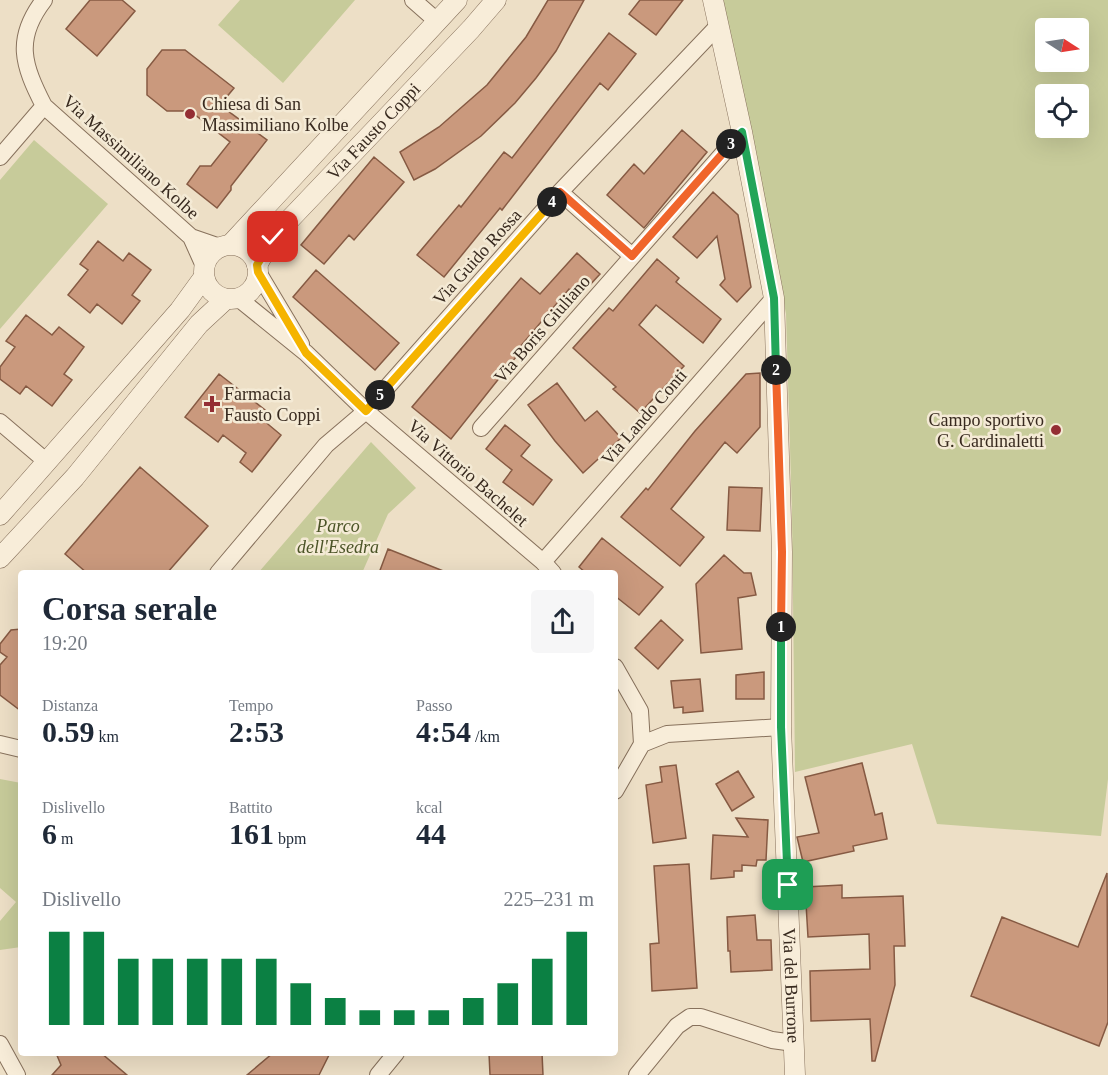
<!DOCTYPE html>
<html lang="it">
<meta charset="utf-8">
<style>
body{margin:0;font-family:Georgia,serif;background:#f6f6f7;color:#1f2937;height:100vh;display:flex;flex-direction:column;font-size:22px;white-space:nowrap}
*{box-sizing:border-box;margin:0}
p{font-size:20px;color:#747a83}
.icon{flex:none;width:33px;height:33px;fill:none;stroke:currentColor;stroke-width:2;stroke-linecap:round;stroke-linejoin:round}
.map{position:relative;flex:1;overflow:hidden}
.panel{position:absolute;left:18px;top:570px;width:600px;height:486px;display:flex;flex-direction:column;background:#fff;border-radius:6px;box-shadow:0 6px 24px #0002}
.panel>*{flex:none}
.needle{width:39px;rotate:102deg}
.buttons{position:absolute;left:1035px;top:18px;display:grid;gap:12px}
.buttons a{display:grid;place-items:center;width:54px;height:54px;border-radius:6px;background:#fff;box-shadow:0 6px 24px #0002;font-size:30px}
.pin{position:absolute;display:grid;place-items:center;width:51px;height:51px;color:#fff;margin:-26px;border-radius:12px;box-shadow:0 3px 9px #0006}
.km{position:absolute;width:30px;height:30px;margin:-15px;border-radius:50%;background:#222;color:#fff;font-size:16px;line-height:30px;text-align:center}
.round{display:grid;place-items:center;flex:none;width:63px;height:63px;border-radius:6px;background:#f6f6f7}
.overview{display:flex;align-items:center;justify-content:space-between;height:102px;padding:0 24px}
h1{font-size:33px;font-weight:600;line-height:45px}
.stats{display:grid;grid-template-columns:repeat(3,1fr);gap:9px;height:102px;padding:6px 24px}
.stats div{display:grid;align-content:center}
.stats b{font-size:30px;font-weight:600}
.stats small{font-size:16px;font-weight:400}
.stats p{font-size:16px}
.chart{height:168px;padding:12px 24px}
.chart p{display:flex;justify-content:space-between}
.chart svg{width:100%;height:108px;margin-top:6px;stroke:#0b8043;stroke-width:6}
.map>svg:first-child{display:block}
.green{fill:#c7cb9a;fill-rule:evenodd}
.building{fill:#ca997d;stroke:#865a43;stroke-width:1.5}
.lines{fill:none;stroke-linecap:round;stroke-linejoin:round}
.minor-casing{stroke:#87715c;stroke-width:18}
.tertiary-casing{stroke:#87715c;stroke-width:21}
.minor{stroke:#f8edd9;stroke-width:16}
.tertiary{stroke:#f8edd9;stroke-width:20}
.split-1-casing{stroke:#fff;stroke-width:12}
.split-2-casing{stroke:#fff;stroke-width:12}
.split-3-casing{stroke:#fff;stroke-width:12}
.split-4-casing{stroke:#fff;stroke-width:12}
.split-5-casing{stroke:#fff;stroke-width:12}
.split-6-casing{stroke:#fff;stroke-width:12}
.split-1{stroke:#22a559;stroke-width:8}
.split-2{stroke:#f0652b;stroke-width:8}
.split-3{stroke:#22a559;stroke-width:8}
.split-4{stroke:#f0652b;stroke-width:8}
.split-5{stroke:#f5b400;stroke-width:8}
.split-6{stroke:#f5b400;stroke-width:8}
.poi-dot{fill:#942e34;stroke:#f4ead5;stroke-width:2}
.labels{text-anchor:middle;stroke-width:5;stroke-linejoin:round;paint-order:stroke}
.poi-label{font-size:18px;fill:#382a1f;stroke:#f4ead5;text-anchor:start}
.street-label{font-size:18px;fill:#382a1f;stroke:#f4ead5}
.park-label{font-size:18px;font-style:italic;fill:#4b5427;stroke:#f4ead5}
</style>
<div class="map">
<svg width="1108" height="1075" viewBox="0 0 1108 1075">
<rect width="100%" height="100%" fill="#eddfc6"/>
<path class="green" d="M240,0H355L283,83L218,25Z
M723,0H1108V779L1101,836L937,824L912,744L795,772L792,514L786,314L760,174ZM1046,28H1078V62H1046ZM1046,94H1078V128H1046Z
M34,140L108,204L0,329V180Z
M371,442L416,488L388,514L362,573H258Z
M0,779L21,783V947L0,950V921L16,902L0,888Z"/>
<path class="building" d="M90,0H122L135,11L97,56L66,29Z
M548,0H584L556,51L536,78L515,103L481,136L435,169L414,180L400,152L439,127L487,85L526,37Z
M640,0H683L656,35L629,14Z
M609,33L636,54L608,90L600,83L502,210L500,208L444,277L417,255L459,205L461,207L504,152L512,158Z
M162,50H185L234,88L220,105L267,140L231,186V190L217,208L187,184L200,166H211L230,142L190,111H167L147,95V69Z
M682,130L707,152L644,228L607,195L634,164L644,174Z
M374,157L404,182L354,240L349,235L324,264L301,245Z
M713,192L738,215L751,287L737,302L720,285L725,279L717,236L697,258L673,237Z
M98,241L123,261L129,253L151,270L132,295L140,301L122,324L97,304L90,313L68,295L88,270L80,264Z
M577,253L600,274L578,298L569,289L513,355L516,357L451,439L412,407L521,278L540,294Z
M657,259L679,278L676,282L721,319L703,343L656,305L639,325L684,366L640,413L613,389L616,387L573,348L609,308L613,311Z
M316,270L399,343L375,370L293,297Z
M26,315L52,335L59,327L84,347L64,374L72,380L52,406L26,386L20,394L0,379V367L15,347L6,341Z
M760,373V427L737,453L725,442L671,509L704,537L680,566L621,517L646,488L648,490L695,431L746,374Z
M219,374L269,413L263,420L281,435L252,472L240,462L246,453L223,435L218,442L185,417Z
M557,383L585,421L597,411L621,438L583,473L555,441L528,405Z
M505,425L530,445L521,456L552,480L533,505L503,482L512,470L486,449Z
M140,467L208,526L167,573H87L65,554Z
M729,487L762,488L760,531L727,530Z
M602,538L663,587L639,615L615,596V573H586L579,567Z
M388,549L446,572V573H379Z
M724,555L744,573H751L756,595L738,598L742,649L701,653L696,584Z
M661,620L683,640L658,669L635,648Z
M21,629V711L0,695V665L7,657L0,652V644L11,630Z
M764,672V699H736V675Z
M700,679L703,711L683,713V707L674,708L671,681Z
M862,763L875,815L882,813L887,839L853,846L854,851L803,862L797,837L819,833L805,777Z
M676,765L686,838L653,843L646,785L662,782L660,767Z
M738,771L754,797L732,811L716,784Z
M736,818L768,820L766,860H757L756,866L742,865V871H734V877L711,879L713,835L748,837Z
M689,864L697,988L652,991L650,944L659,943L654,866Z
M1107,873L1108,1022L1099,1046L971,996L1002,917L1078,947Z
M842,885V898L903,896L905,946H894L895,985L875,1061H872L870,1019L811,1021L810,971L870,969L869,934L808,937L805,887Z
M755,915L757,940H771L772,970L731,972L730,951H728L727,917Z
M56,1053H101L127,1075H52L61,1065Z
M273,1053H330L319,1075H247Z
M489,1053H542L543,1075H490Z"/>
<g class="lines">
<g class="minor-casing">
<path id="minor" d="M44,0C14,39 23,65 44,106L191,237L220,247
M413,0L438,22
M0,157L44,106
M560,192L632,256
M191,237L204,266
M258,272L301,344
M238,298L306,353L366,411L543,562L553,573
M0,422L47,462
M481,428L742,132
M543,562L774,298
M218,573L326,445L366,411L560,192L718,26
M615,667L640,711L642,744
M0,744L21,749
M615,791L642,744L667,734L781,727
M0,1044L17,1075
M378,1075L396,1053
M637,1075L677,1026L690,1017H701L772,1040L794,1043"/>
</g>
<g class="tertiary-casing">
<g id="tertiary">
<path id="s1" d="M713,0L742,132L774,298L782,552L781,727L795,1075"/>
<path d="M231,244L457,0"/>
<circle cx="231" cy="272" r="27"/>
<path id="s2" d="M257,265L273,237L471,29L496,0"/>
<path d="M0,515L180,310L204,277"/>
<path d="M0,558L75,477L199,324L226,299"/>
</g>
</g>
<use href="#minor" class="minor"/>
<use href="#tertiary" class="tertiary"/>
</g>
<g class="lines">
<g class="split-1-casing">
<path id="split-1" d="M781,627V727L788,885"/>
</g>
<g class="split-2-casing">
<path id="split-2" d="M776,370L782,552L781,627"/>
</g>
<g class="split-3-casing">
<path id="split-3" d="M731,144L742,132L774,298L776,370"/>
</g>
<g class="split-4-casing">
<path id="split-4" d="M552,202L560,192L632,256L731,144"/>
</g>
<g class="split-5-casing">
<path id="split-5" d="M380,395L552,202"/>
</g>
<g class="split-6-casing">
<path id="split-6" d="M273,237L257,265L258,272L306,353L366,411L380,395"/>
</g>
<use href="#split-1" class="split-1"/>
<use href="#split-2" class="split-2"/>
<use href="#split-3" class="split-3"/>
<use href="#split-4" class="split-4"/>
<use href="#split-5" class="split-5"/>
<use href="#split-6" class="split-6"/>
</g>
<g class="poi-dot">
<circle cx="190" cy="114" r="6"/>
<path d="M209 395h6v6h6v6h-6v6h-6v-6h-6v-6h6z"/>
<circle cx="1056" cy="430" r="6"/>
</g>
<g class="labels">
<g class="poi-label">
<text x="202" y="110">Chiesa di San<tspan x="202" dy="21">Massimiliano Kolbe</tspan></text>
<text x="224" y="400">Farmacia<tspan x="224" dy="21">Fausto Coppi</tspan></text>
<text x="1044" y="426" text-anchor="end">Campo sportivo<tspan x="1044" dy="21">G. Cardinaletti</tspan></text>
</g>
<g class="street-label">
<text dy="6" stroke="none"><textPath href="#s2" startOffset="178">Via Fausto Coppi</textPath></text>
<text transform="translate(131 157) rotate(42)" y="6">Via Massimiliano Kolbe</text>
<text transform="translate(477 257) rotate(-48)" y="6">Via Guido Rossa</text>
<text transform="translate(542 329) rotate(-49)" y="6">Via Boris Giuliano</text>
<text transform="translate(644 417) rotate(-49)" y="6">Via Lando Conti</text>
<text transform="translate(468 473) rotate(41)" y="6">Via Vittorio Bachelet</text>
<text dy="6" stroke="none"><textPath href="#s1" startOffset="992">Via del Burrone</textPath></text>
</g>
<g class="park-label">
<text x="338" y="532">Parco<tspan x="338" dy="21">dell'Esedra</tspan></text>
</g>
</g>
</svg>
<div class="buttons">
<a><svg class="needle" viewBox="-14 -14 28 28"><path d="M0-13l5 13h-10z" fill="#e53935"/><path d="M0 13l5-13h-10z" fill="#747a83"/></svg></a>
<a><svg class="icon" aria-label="locate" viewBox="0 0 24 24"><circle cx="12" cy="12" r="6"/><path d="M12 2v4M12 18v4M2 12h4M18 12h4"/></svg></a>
</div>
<div class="pin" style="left:788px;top:885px;background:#1e9e55"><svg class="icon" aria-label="arrive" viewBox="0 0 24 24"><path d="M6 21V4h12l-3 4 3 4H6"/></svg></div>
<div class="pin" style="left:273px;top:237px;background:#d93025"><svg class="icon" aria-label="check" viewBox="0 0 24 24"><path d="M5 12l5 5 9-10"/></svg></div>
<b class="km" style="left:781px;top:627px">1</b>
<b class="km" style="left:776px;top:370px">2</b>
<b class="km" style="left:731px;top:144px">3</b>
<b class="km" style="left:552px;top:202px">4</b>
<b class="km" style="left:380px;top:395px">5</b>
<section class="panel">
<div class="overview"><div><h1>Corsa serale</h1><p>19:20</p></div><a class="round"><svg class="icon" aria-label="share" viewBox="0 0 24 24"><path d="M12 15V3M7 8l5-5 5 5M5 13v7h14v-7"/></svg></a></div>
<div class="stats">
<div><p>Distanza</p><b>0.59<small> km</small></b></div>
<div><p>Tempo</p><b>2:53</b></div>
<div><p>Passo</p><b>4:54<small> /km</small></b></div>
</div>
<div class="stats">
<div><p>Dislivello</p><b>6<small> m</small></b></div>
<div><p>Battito</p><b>161<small> bpm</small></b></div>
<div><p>kcal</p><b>44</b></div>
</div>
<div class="chart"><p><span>Dislivello</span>225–231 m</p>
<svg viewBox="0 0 160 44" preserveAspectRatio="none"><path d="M5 44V6M15 44V6M25 44V17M35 44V17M45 44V17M55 44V17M65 44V17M75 44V27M85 44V33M95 44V38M105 44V38M115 44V38M125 44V33M135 44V27M145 44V17M155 44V6"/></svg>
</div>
</section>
</div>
